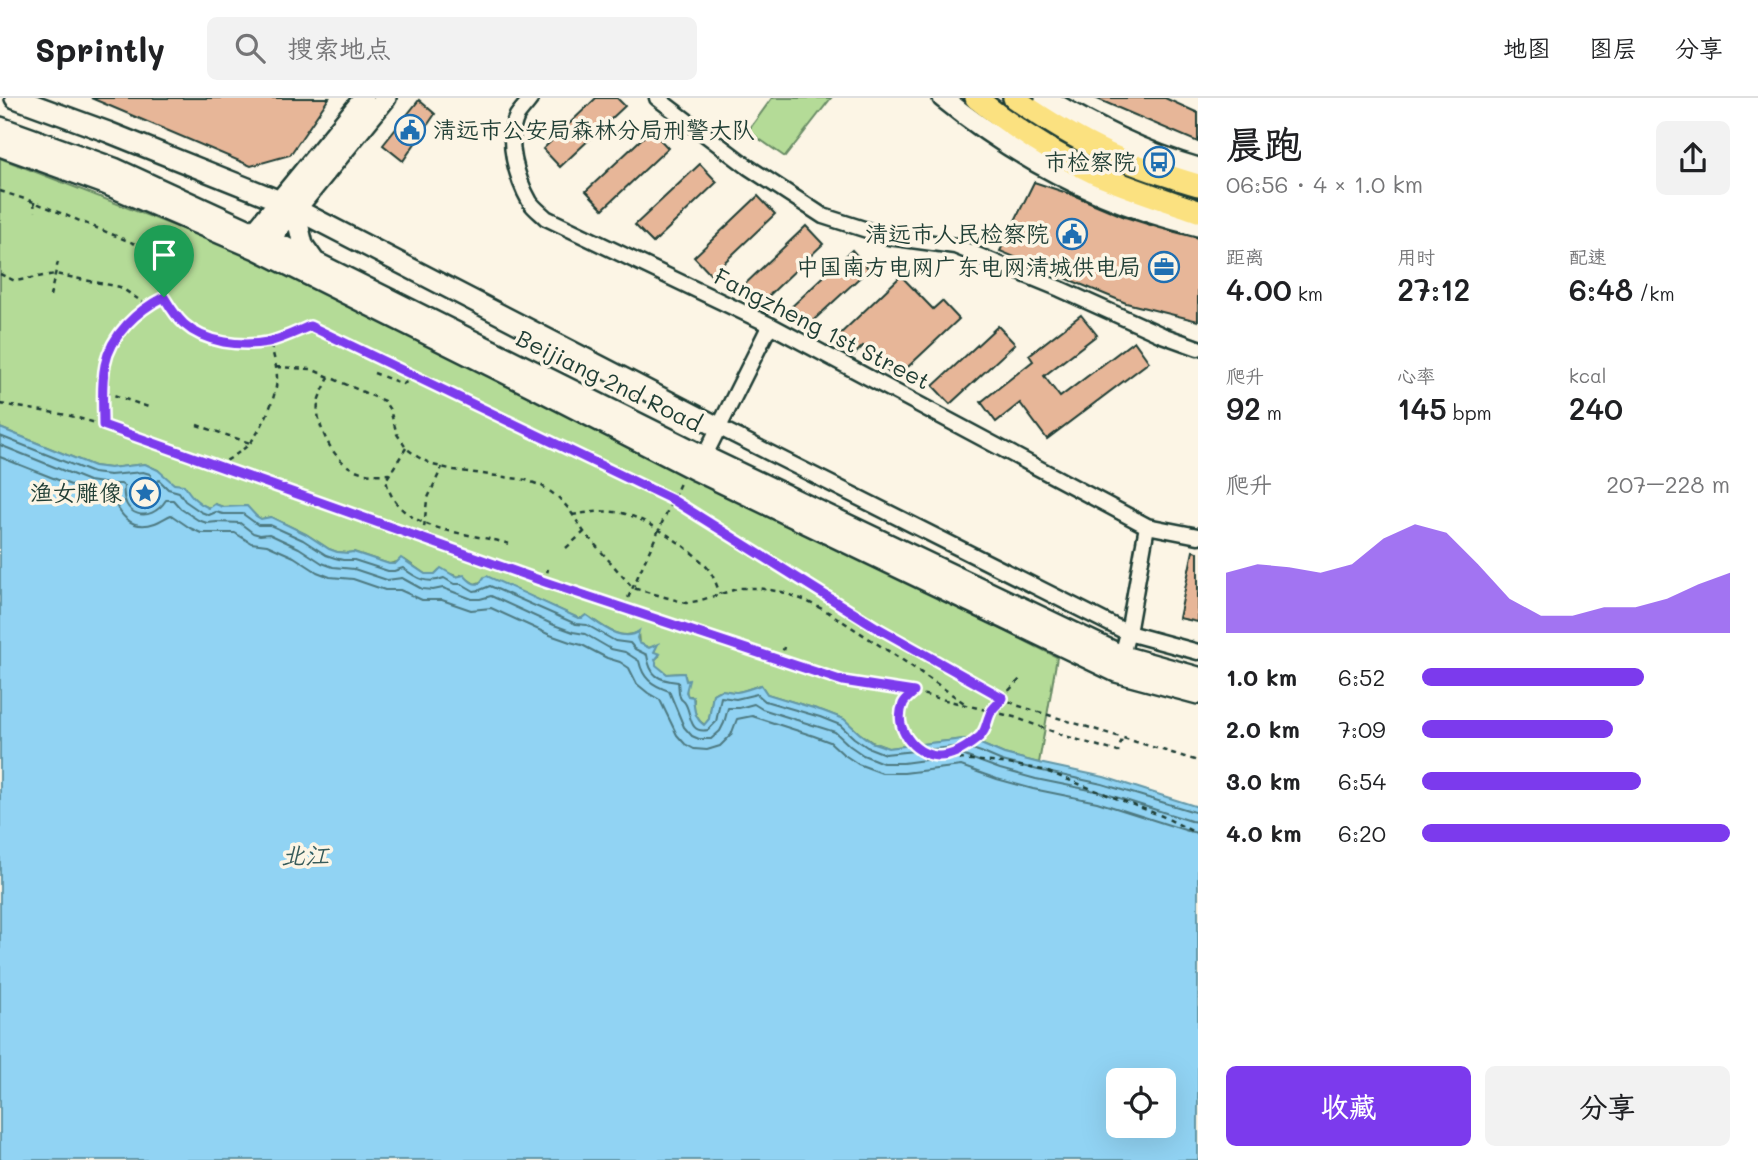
<!DOCTYPE html>
<html lang="zh">
<meta charset="utf-8">
<style>
body{margin:0;font-family:Mali,"LXGW WenKai TC",sans-serif;background:#f2f2f2;color:#202124;height:100vh;display:flex;flex-direction:column;font-size:26px;white-space:nowrap}
*{box-sizing:border-box;margin:0}
p{font-size:23px;color:#757577}
.icon{flex:none;width:38px;height:38px;fill:none;stroke:currentColor;stroke-width:2;stroke-linecap:round;stroke-linejoin:round}
.map{position:relative;flex:1;overflow:hidden}
.drawer{display:flex;flex-direction:column;background:#fff;width:560px}
.drawer>*{flex:none}
.controls{position:absolute;left:1106px;top:970px;display:grid;gap:14px}
.controls a{display:grid;place-items:center;width:70px;height:70px;border-radius:10px;background:#fff;box-shadow:0 7px 28px #0002;font-size:35px}
.pin{position:absolute;display:grid;place-items:center;width:60px;height:60px;color:#fff;margin:-72px -30px;border-radius:50% 50% 50% 0;rotate:-45deg;box-shadow:0 0 7px #0007}
.pin .icon{rotate:45deg}
.round{display:grid;place-items:center;flex:none;width:74px;height:74px;border-radius:10px;background:#f2f2f2}
.head{display:flex;align-items:center;justify-content:space-between;height:119px;padding:0 28px}
h1{font-size:38px;font-weight:600;line-height:52px}
.metrics{display:grid;grid-template-columns:repeat(3,1fr);gap:10px;height:119px;padding:7px 28px}
.metrics div{display:grid;align-content:center}
.metrics b{font-size:30px;font-weight:600}
.metrics small{font-size:19px;font-weight:400}
.metrics p{font-size:19px}
.chart{height:196px;padding:14px 28px}
.chart p{display:flex;justify-content:space-between}
.chart svg{width:100%;height:126px;margin-top:7px;fill:#7c3aed;opacity:.7}
.action{display:flex;gap:14px;margin-top:auto;padding:14px 28px}
.action a{flex:1;height:80px;border-radius:10px;background:#7c3aed;color:#fff;font-size:28px;font-weight:600;line-height:80px;text-align:center}
.action a+a{background:#f2f2f2;color:#202124}
ul{padding:0 28px;list-style:none;font-size:23px}
li{display:grid;grid-template-columns:112px 84px 1fr;align-items:center;height:52px}
li i{height:18px;border-radius:9px;background:#7c3aed}
header{display:flex;align-items:center;gap:42px;box-sizing:border-box;height:98px;padding:0 35px;background:#fff;border-bottom:2px solid #e0e0e0}
header strong{font-size:33px}
nav{display:flex;gap:38px;margin-inline-start:auto;font-size:24px}
.search{width:490px;height:63px;background:#f2f2f2;display:flex;align-items:center;gap:18px;box-sizing:border-box;padding:0 24px;border-radius:10px;color:#757577;font-size:26px}
main{display:flex;flex:1;min-height:0}
.map>svg:first-child{display:block}
.green{fill:#b4db97;stroke:#6a8c66;stroke-width:2}
.water{fill:#91d3f3;stroke:#6397a7;stroke-width:2;fill-rule:evenodd}
.lines{fill:none;stroke-linecap:round;stroke-linejoin:round}
.shore{stroke:#4d7980;stroke-width:2}
.building{fill:#e7b698;stroke:#1f3d34;stroke-width:2}
.street-casing{stroke:#1f3d34;stroke-width:19}
.secondary-casing{stroke:#1f3d34;stroke-width:24}
.primary-casing{stroke:#1f3d34;stroke-width:26}
.path{stroke:#1f3d34;stroke-width:2.5;stroke-dasharray:5 5;stroke-linecap:butt}
.street{stroke:#fcf5e5;stroke-width:14}
.secondary{stroke:#fcf5e5;stroke-width:19}
.primary{stroke:#fbe180;stroke-width:21}
.route-casing{stroke:#fff;stroke-width:14}
.route{stroke:#7c3aed;stroke-width:9}
.labels{text-anchor:middle;stroke-width:7;stroke-linejoin:round;paint-order:stroke}
.poi-label{font-size:23px;fill:#1f3d34;stroke:#fcf5e5;text-anchor:end}
.street-label{font-size:23px;fill:#1f3d34;stroke:#fcf5e5}
.water-label{font-size:24px;font-style:italic;fill:#365b5a;stroke:#fcf5e5}
</style>
<header>
<strong>Sprintly</strong>
<div class="search"><svg class="icon" aria-label="search" viewBox="0 0 24 24"><circle cx="10" cy="10" r="6"/><path d="M15 15l6 6"/></svg>搜索地点</div>
<nav><a>地图</a><a>图层</a><a>分享</a></nav>
</header>
<main>
<div class="map">
<svg width="1198" height="1062" viewBox="0 0 1198 1062">
<rect width="100%" height="100%" fill="#fcf5e5"/>
<filter id="ink" filterUnits="userSpaceOnUse"><feTurbulence type="fractalNoise" baseFrequency=".0143" numOctaves="2"/><feDisplacementMap in="SourceGraphic" scale="14" xChannelSelector="R" yChannelSelector="G"/><feConvolveMatrix kernelMatrix="1 2 1 2 8 2 1 2 1" color-interpolation-filters="sRGB"/></filter>
<g filter="url(#ink)">
<path class="green" d="M772,0H831L785,59L748,33Z
M0,60L287,172L1057,559L1039,665L1004,656L983,647L964,641L888,650L872,644L859,635L844,621L823,613L767,596L761,587C753,589 745,593 737,594C726,595 724,588 713,596L709,621L705,627C695,621 693,611 694,601L691,598H687L686,589L688,583H686L685,578L682,575L667,576L655,567L654,562L659,558L654,554L657,547L649,550L639,545L638,534C620,544 601,527 586,517L582,520H578L496,483H483L475,486L461,477L459,479L439,472L435,476H425L405,462L389,466L354,454L347,455L337,454L329,451L306,436L271,419L261,421L256,418L246,408L223,409L215,406L210,410C199,406 190,400 186,390L171,385L158,372L145,366L110,370L94,368L0,330Z"/>
<path class="water" d="M0,330L94,368L110,370L145,366L158,372L174,386L184,387C191,398 197,405 209,410L215,406L223,409L247,408L256,418L261,421L271,419L306,436L329,451L337,454L347,455L353,454L389,466H395L401,460L425,476H435L441,470L456,479L464,477C469,482 473,488 480,485L484,479L487,478L578,520H582L586,517C601,527 622,546 639,533L637,540L639,545L649,550L658,546L654,554L660,556L655,562L656,564V567L667,576L684,575L686,583L689,582L686,594L688,598L693,599C694,610 694,620 704,627L709,621L713,596C725,588 726,595 737,594C745,593 754,589 761,587L767,596L823,613L844,621L859,635L871,644L888,650L964,641L983,647L1004,656L1039,665L1104,679L1198,709V1062H0ZM1118,982H1164V1027H1118Z"/>
<g class="lines">
<path class="shore" d="M0,338L93,375L110,377L143,374L150,376L151,378L150,381L138,384L132,392L133,401L141,407C156,409 159,397 155,385L159,382L168,391L179,394L185,403L201,414L209,417L216,414L223,416H243L258,427H270L303,442L326,457L335,460L343,462H354L388,473H394L403,470C416,480 427,487 444,480L454,486H462L474,493L480,492L490,488L576,526L587,527L615,543L630,545L635,551L647,557C650,578 658,582 678,584C679,589 678,596 681,601C682,602 684,603 685,605C692,616 688,636 708,632L716,624L721,599L736,601L757,596L765,603L820,619L840,627L854,640L867,649L885,656L963,648L981,654L1002,663L1038,672L1102,686L1198,715
M0,347L89,383L109,386H121L124,388C120,418 150,427 166,402H173L181,411L198,422L207,425L217,424L240,425L253,435L260,437L269,436L299,450L322,465L333,469L354,471L387,482L402,480L422,491L433,492L443,490L472,501H480L491,498L554,527L573,534L585,536L611,551L625,554L639,563C643,581 652,587 669,593L684,629L692,638L699,641H711L720,633L724,625L728,610H739L754,606L762,611L835,634L850,648L863,657L883,665H903L962,657L1000,671L1036,681L1100,694L1191,723L1198,724
M0,359L86,393L111,397C119,415 130,434 155,425C161,423 166,419 171,417L190,430L201,435H235L251,445L267,447L294,459L317,474L330,479L353,481L385,492H400L422,502H442L471,512L491,510L550,537L570,544L582,547L607,560L620,564L629,570L637,586L648,595L660,602L677,637L685,646L694,651L707,652L720,648L731,637L737,621L752,618L814,638L830,644L843,656L858,666L882,675H904L961,668L997,681L1033,691L1097,704L1188,733L1198,735"/>
</g>
<path class="building" d="M91,0H329L290,57L251,68Z
M596,0H617L625,8L560,69L543,51Z
M1095,0H1165L1198,15V44Z
M419,2L435,16L403,63L383,47Z
M651,32L668,50L603,111L586,93Z
M700,66L717,84L653,145L635,127Z
M1034,84L1073,97L1125,119L1160,130L1198,140V223L1126,205L1000,153Z
M758,98L775,116L711,177L694,159Z
M806,128L823,146L759,207L742,189Z
M852,152L869,171L804,231L787,213Z
M901,178L933,211L942,203L959,221L895,281L863,248L854,257L837,239Z
M1081,217L1097,237L1044,278L1060,299L1134,243L1149,264L1047,341L1020,305L996,324L981,304L1033,263L1029,257Z
M998,228L1015,246L950,306L933,288Z
M1193,453L1198,454V524L1179,520Z"/>
<g class="lines">
<g class="street-casing">
<path id="street" d="M531,0C527,6 521,12 517,18C505,42 517,81 530,104C534,110 541,115 546,120L770,227L1147,428L1198,438
M657,0L748,69L823,118L889,139L955,148L1060,191L1162,237L1198,250
M718,329L1128,535L1198,554
M700,367L770,227
M1120,564L1128,535L1147,428"/>
</g>
<g class="secondary-casing">
<path id="secondary" d="M15,0L108,34L280,103L718,329
M943,0C1018,61 1104,106 1198,128
M1045,0C1093,28 1144,55 1198,70
M0,29L114,70L269,141L704,358L1123,558L1198,579
M0,48L105,86L256,151L531,288L697,373L1116,574L1198,596
M295,112L303,147L315,164
M255,143L254,134L364,0
M260,148L269,141L295,112L386,0"/>
</g>
<g class="primary-casing">
<path id="primary" d="M976,0C1011,28 1055,57 1096,76C1129,90 1163,101 1198,113
M1014,0C1044,21 1076,41 1109,56C1138,69 1168,78 1198,87"/>
</g>
<path class="path" d="M0,93L34,104L145,150C158,196 178,239 231,245C243,246 256,247 269,244C283,241 297,234 310,228L673,402L876,529L1016,607L1198,663
M34,104L35,114
M0,176L15,183L55,176L120,189L147,207
M50,198L58,164
M276,269L311,271L384,303L390,312L397,336L406,350L418,359L433,367L454,372L526,382L542,388L558,399L569,411L584,434L633,490L686,505L698,503L740,490H758L782,494L804,502L828,514L910,567L967,607
M374,275L403,286L409,283L413,277
M329,279C326,287 320,296 318,304C315,326 332,360 351,370C362,376 377,377 389,376
M105,294L151,310
M0,306L67,317L103,327L545,484L843,583L913,594L1014,619L1062,637L1118,654L1122,641
M103,327C103,307 101,286 105,267C111,236 138,212 164,199
M197,327L250,345
M406,350L386,382C397,437 471,433 513,447
M218,368C229,361 241,354 249,346C262,332 276,300 277,281C277,268 273,256 270,244
M572,417C589,414 605,412 622,415C645,420 695,452 709,472C714,479 717,488 720,496
M423,439L427,402L442,369
M566,450L584,434
M545,484L548,471
M624,509L680,385
M780,562L784,549
M913,594C907,601 902,607 900,617C897,637 922,660 942,658C949,657 956,654 962,650C974,644 984,637 988,624C989,621 990,616 991,614C998,602 1011,591 1020,581
M939,659L1002,665L1043,672L1162,718L1198,736"/>
<use href="#street" class="street"/>
<use href="#secondary" class="secondary"/>
<use href="#primary" class="primary"/>
</g>
</g>
<g class="lines" filter="url(#ink)">
<g class="route-casing">
<path id="route" d="M164,199C170,209 175,218 184,226C205,245 241,249 268,244C282,241 296,234 310,228L673,402L876,529L1003,600C1000,604 995,608 992,612C986,622 987,634 977,641C967,649 951,659 937,658C913,656 893,629 903,606C905,601 910,598 914,594L843,583L545,484L103,327C103,307 101,286 105,267C111,236 138,212 164,199Z"/>
</g>
<use href="#route" class="route"/>
</g>
<defs>
<g id="civic-ring" transform="scale(1.575)"><circle r="9.5" fill="#fcf5e5" stroke="#1f6fb2" stroke-width="1.5"/><path d="M-.6-6.5H3V-4.5H.6V-3L4-1V1h2V6H-6V1h2V-1L-.6-3ZM-1.2 2.5V6h2.4V2.5Z" fill="#1f6fb2"/></g>
<g id="bus-ring" transform="scale(1.575)"><circle r="9.5" fill="#fcf5e5" stroke="#1f6fb2" stroke-width="1.5"/><path d="M-5-6H5V4H4V6H2V4H-2V6H-4V4H-5ZM-3.5-4V0h7V-4ZM-3.5 1.2v1.5H-2V1.2ZM2 1.2v1.5H3.5V1.2Z" fill="#1f6fb2"/></g>
<g id="office-ring" transform="scale(1.575)"><circle r="9.5" fill="#fcf5e5" stroke="#1f6fb2" stroke-width="1.5"/><path d="M-6-3h4V-5.5h4V-3h4V5H-6ZM-1-4.5V-3h2v-1.5ZM-6 0V1H6V0Z" fill="#1f6fb2"/></g>
<g id="sight-ring" transform="scale(1.575)"><circle r="9.5" fill="#fcf5e5" stroke="#1f6fb2" stroke-width="1.5"/><path d="M0-6L1.8-2.2L6-1.7L2.9 1.2L3.7 5.4L0 3.3L-3.7 5.4L-2.9 1.2L-6-1.7L-1.8-2.2Z" fill="#1f6fb2"/></g>
</defs>
<g fill-rule="evenodd">
<use href="#civic-ring" x="410" y="32"/>
<use href="#bus-ring" x="1159" y="64"/>
<use href="#civic-ring" x="1072" y="136"/>
<use href="#office-ring" x="1164" y="169"/>
<use href="#sight-ring" x="145" y="395"/>
</g>
<g class="labels">
<g class="poi-label">
<text x="433" y="40" text-anchor="start">清远市公安局森林分局刑警大队</text>
<text x="1136" y="72">市检察院</text>
<text x="1049" y="144">清远市人民检察院</text>
<text x="1141" y="177">中国南方电网广东电网清城供电局</text>
<text x="122" y="403">渔女雕像</text>
</g>
<g class="street-label">
<text transform="translate(822 231) rotate(27)" y="8">Fangzheng 1st Street</text>
<text transform="translate(609 283) rotate(26)" y="8">Beijiang 2nd Road</text>
</g>
<g class="water-label">
<text x="305" y="766">北江</text>
</g>
</g>
</svg>
<div class="controls">
<a><svg class="icon" aria-label="locate" viewBox="0 0 24 24"><circle cx="12" cy="12" r="6"/><path d="M12 2v4M12 18v4M2 12h4M18 12h4"/></svg></a>
</div>
<div class="pin" style="left:164px;top:199px;background:#1e9e55"><svg class="icon" aria-label="arrive" viewBox="0 0 24 24"><path d="M6 21V4h12l-3 4 3 4H6"/></svg></div>
</div>
<section class="drawer">
<div class="head"><div><h1>晨跑</h1><p>06:56 · 4 × 1.0 km</p></div><a class="round"><svg class="icon" aria-label="share" viewBox="0 0 24 24"><path d="M12 15V3M7 8l5-5 5 5M5 13v7h14v-7"/></svg></a></div>
<div class="metrics">
<div><p>距离</p><b>4.00<small> km</small></b></div>
<div><p>用时</p><b>27:12</b></div>
<div><p>配速</p><b>6:48<small> /km</small></b></div>
</div>
<div class="metrics">
<div><p>爬升</p><b>92<small> m</small></b></div>
<div><p>心率</p><b>145<small> bpm</small></b></div>
<div><p>kcal</p><b>240</b></div>
</div>
<div class="chart"><p><span>爬升</span>207–228 m</p>
<svg viewBox="0 0 160 44" preserveAspectRatio="none"><path d="M0 44V23L10 20L20 21L30 23L40 20L50 11L60 6L70 9L80 20L90 32L100 38L110 38L120 35L130 35L140 32L150 27L160 23V44z"/></svg>
</div>
<ul>
<li><b>1.0 km</b>6:52<i style="width:72%"></i></li>
<li><b>2.0 km</b>7:09<i style="width:62%"></i></li>
<li><b>3.0 km</b>6:54<i style="width:71%"></i></li>
<li><b>4.0 km</b>6:20<i style="width:100%"></i></li>
</ul>
<div class="action"><a>收藏</a><a>分享</a></div>
</section>
</main>
